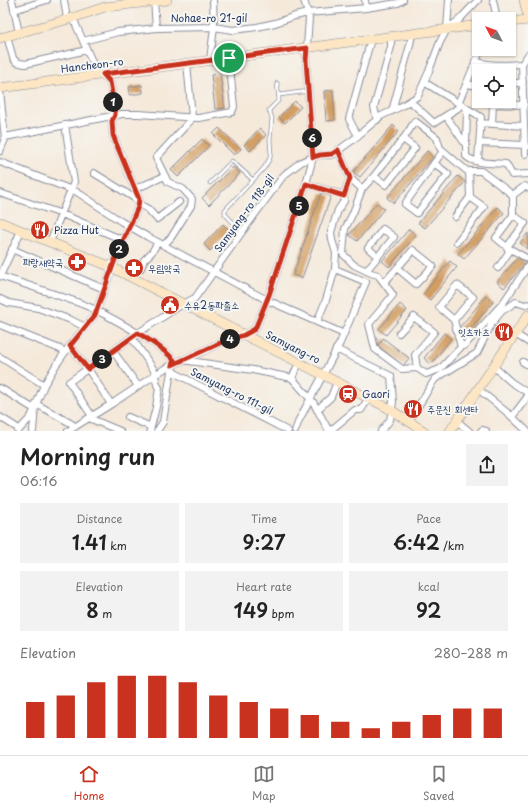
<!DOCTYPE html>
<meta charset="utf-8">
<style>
body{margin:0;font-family:"Playpen Sans","Poor Story",sans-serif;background:#f2f2f2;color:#222;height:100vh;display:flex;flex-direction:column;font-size:15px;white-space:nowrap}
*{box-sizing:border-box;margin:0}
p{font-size:13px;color:#767676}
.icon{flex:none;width:22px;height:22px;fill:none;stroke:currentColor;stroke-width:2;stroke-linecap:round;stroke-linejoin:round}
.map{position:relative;height:431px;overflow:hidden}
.sheet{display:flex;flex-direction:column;background:#fff;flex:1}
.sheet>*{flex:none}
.needle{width:26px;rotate:311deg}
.fabs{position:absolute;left:472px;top:12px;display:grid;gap:8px}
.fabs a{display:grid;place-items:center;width:44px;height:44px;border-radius:0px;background:#fff;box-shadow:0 1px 3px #0004;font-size:20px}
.pin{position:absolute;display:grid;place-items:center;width:34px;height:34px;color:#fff;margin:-17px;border:2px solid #fff;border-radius:50%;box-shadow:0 1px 4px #0007}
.km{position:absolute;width:20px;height:20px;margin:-10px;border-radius:50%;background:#222;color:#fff;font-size:11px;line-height:20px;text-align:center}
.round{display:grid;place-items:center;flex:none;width:42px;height:42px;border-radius:0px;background:#f2f2f2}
.overview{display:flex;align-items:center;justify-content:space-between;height:68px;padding:0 20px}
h1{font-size:22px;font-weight:600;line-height:30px}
.figures{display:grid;grid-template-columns:repeat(3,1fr);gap:6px;height:68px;padding:4px 20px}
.figures div{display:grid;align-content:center;border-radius:0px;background:#f2f2f2;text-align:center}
.figures b{font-size:20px;font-weight:600}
.figures small{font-size:11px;font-weight:400}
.figures p{font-size:11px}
.chart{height:112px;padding:8px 20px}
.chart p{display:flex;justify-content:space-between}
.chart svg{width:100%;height:72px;margin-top:4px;stroke:#c8321e;stroke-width:6}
.tab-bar{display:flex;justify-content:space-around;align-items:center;height:56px;border-top:1px solid #e0e0e0;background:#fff;font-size:11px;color:#767676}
.tab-bar a{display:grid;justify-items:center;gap:2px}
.tab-bar .current{color:#c8321e}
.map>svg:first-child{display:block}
.building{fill:#d19d60}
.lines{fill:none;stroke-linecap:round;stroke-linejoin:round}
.lane-casing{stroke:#888c9c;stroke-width:4.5}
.street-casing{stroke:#888c9c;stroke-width:8}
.secondary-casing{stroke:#888c9c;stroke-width:10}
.lane{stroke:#fff;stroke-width:3}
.street{stroke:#fff;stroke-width:6}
.secondary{stroke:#fce6c4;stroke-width:9}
.route-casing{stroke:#fff;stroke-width:8}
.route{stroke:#c8321e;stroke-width:5}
.labels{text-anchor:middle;stroke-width:4;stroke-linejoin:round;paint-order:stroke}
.street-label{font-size:10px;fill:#1b2f5e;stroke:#f6f6f2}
.poi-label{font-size:10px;fill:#1b2f5e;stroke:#f6f6f2;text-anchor:start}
</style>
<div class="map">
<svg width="528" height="431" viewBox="0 0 528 431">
<rect width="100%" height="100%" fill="#f6f6f2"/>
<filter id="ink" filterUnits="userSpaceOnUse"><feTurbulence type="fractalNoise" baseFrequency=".025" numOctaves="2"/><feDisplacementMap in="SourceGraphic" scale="8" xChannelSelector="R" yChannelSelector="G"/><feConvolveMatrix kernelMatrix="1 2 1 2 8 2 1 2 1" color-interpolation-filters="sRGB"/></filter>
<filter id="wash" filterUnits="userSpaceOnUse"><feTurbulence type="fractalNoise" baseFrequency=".012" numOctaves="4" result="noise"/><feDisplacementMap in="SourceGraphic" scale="16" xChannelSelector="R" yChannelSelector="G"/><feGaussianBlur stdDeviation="0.9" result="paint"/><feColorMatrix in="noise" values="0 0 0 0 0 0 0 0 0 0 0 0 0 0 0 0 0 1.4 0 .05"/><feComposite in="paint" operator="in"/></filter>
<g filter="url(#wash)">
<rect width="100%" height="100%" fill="#f5e9da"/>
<g id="blocks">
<path class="building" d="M220,74L225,108L215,109L211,75Z
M142,85L143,93L130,95L129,87Z
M333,90L335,120L326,121L324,91Z
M295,101L301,107L285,123L279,117Z
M393,125L399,131L360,177L353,172Z
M219,128L241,149L234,155L213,134Z
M260,128L266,135L250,151L244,145Z
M202,139L209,146L178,177L171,170Z
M427,151L433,157L394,203L387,198Z
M233,167L240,173L209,205L202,198Z
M458,176L465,182L425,228L418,223Z
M321,193L331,196L302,278L293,275Z
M377,203L384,209L357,241L349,235Z
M498,207L504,213L464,259L458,254Z
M223,224L230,231L210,251L204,244Z
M409,229L416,235L389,267L382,261Z
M528,233V247L527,249L520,243Z
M518,257L525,263L504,288L497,282Z
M450,261L457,267L430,300L423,294Z
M486,296L493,302L466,334L459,328Z
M400,304L407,310L386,335L379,329Z
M444,333L451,339L431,364L424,358Z
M383,338L409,358L403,366L378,346Z"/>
</g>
</g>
<g filter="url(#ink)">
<use href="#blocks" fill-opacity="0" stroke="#888c9c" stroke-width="1"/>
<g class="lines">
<g class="lane-casing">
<path id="lane" d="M279,95L309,91
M253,180L264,168L269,160L271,154L270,140L272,118L269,110L279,100L277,83
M210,183L232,161L253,180L225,210V214L242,232"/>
</g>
<g class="street-casing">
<path id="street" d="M12,0L19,33
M64,0L67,19
M154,0L156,28
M365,0L366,8
M493,0L497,19
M14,10L47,0
M73,18L93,64L95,76
M447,29L449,0
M7,36L13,58L16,62L25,64L87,50
M83,41L118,32L157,28L214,27L233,30L257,27L275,23L295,16L308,13L366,8L398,3L403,0
M210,60L214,27L213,0
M475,61C491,66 506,65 522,64
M424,82L481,117L478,161
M466,84L479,86
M509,84L523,82
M0,91L5,139L0,151
M410,101L434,123L458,108L460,99L481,49
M392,111L410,45L412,34
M446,116L466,145V156C473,164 495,163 506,164L512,175L528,174
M377,120L374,107L391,47V37
M480,123L524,126
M492,124L493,104L524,105
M358,136L349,119L371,39
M5,137L122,114H138L199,118L232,112L234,107L229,58
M479,143L525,145L527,147
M466,145L467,109
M338,150L350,178L344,195
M525,154L522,64L528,55
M0,162L77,192L122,222L148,237L267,300L344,334
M434,163L448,174L417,213L405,204L407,201L443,151
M94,173L136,199H139
M374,176L386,185L415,148L403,139
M350,178L362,189
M306,184L344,195V201L338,210L331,232L332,240L336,253L335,269L326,300L317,322
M135,189L165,176
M0,193L62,214L123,240
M513,195L481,171H467L440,148L437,138L415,121L406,135L374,176L362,189L353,213L345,229L343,254L354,265L371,273L378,275L393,295L369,324L375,349L402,369L417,368L426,374L440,369L461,347L464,346L503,303L528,266
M513,195V215L496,238L507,247L525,223L513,215
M513,195L525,186L528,188
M139,204L148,209L157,219L179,202
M455,217L470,197L469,171
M50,242L74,182L65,125
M457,242L484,207L470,197
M164,245L172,236L191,206L192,199L183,189L168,182L156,158L190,121L192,117L187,63
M507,247L528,259
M12,249L104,289
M141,268L144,260L152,252L158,242
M498,268L509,252L507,247
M366,271L394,237L383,229L368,248L378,257
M0,276C27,285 55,294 82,304C102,312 121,323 139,334C152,342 164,349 174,360L172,365L163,422L157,431
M0,276L21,231
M384,283L413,250L433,266L416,284L397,268
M0,299L9,303L38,308L71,320L85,327
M454,320L473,297L457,285L439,307L454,320L461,347
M0,325L60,349L65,352
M399,333L414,317L434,332L415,355L417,368
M515,334L528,342
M132,338L154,370L157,385L159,388L156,407L150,431
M70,346L88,369L111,404
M336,349L391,376L393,402L390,420L381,431
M113,351L138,386
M0,357L44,385
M182,360L253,370L292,378L299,363
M523,362L528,365
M172,366V369L175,373L288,431
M493,366L511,382L528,393
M292,378L313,402L329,431
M0,388L31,407L40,406L72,424L75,427
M478,389L509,414L527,431
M317,410L331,397L337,382
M92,416L69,382L138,333L183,304L195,298L242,232L284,175L301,162L313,157L320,155H332L354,139L381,116L400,107L418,96L429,71L440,42L447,29L459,20L478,0
M0,417L16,427L19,430
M128,417L151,427
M512,417L528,396
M89,418L120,431
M409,421L435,379L477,353L492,323L502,311L516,302L525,305L528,304
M457,421L469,431
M18,431L31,417L33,412
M33,431L35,407L44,385L56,365L71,344L95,315L116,257L138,207L139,199L116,143L113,135L112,121L115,115V110L110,82L103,74
M68,431L113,403L164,369L220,343L244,335L255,329L269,295L306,184L313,157L306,60L309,18L304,0
M295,431L299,420L340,343L366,282L335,269
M330,431L355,410H361L369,398
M481,431L482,430L486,431"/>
</g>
<g class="secondary-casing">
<path id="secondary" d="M524,0L528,17
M509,22L528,20
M0,38L69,19L105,7L167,0
M0,88L479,25
M0,222L109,266L386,407L424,431
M450,431L528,315"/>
</g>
<use href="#lane" class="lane"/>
<use href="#street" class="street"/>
<use href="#secondary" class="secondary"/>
</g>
</g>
<g class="lines" filter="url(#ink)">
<g class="route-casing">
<path id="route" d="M307,48L306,60L313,157L320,155L332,154L338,150L350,178L344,196L306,184L269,295L255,329L244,335L220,343L172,365L174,360C164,349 151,341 138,333L88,369L70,346L95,315L116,257L138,207L139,199L116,143L113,135L112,121L115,115V110L110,82L103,74Z"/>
</g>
<use href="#route" class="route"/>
</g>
<defs>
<g id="restaurant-disc" transform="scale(1)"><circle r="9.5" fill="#c8321e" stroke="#f6f6f2"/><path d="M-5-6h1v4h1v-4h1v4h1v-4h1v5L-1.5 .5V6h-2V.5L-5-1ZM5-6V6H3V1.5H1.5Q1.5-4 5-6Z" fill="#fff"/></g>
<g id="pharmacy-disc" transform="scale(1)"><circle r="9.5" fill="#c8321e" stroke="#f6f6f2"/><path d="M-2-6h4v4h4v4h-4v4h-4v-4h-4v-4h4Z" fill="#fff"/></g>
<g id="civic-disc" transform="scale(1)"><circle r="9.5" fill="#c8321e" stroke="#f6f6f2"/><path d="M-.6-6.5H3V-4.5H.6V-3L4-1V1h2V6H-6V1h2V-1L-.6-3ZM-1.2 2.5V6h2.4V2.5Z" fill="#fff"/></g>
<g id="station-disc" transform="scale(1)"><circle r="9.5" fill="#c8321e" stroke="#f6f6f2"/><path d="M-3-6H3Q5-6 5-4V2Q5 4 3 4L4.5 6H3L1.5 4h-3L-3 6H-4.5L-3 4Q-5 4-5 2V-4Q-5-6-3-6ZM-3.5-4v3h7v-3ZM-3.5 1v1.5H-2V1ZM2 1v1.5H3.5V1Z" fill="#fff"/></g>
</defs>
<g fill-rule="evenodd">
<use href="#restaurant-disc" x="40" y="230"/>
<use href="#pharmacy-disc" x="77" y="262"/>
<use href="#pharmacy-disc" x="134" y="268"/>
<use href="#civic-disc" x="170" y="305"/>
<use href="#restaurant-disc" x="504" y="332"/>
<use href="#station-disc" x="348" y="394"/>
<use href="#restaurant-disc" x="413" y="409"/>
</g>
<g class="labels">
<g class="street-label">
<text x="209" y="22">Nohae-ro 21-gil</text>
<text transform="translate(92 65) rotate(-7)" y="4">Hancheon-ro</text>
<text transform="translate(244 213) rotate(-54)" y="4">Samyang-ro 118-gil</text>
<text transform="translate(293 347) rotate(27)" y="4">Samyang-ro</text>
<text transform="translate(232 391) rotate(27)" y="4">Samyang-ro 111-gil</text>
</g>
<g class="poi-label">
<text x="54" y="234">Pizza Hut</text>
<text x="63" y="266" text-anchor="end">파랑새약국</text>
<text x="148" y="272">우림약국</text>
<text x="184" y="309">수유2동파출소</text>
<text x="490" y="336" text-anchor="end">잇츠카츠</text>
<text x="362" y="398">Gaori</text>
<text x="427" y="413">주문진 회센타</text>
</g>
</g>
</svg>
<div class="fabs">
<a><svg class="needle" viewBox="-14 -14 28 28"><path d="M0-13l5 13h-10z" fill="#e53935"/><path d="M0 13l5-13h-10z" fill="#767676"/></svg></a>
<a><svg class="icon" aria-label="locate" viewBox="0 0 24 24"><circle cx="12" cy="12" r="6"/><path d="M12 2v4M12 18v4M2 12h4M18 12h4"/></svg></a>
</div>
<div class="pin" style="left:229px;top:58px;background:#1e9e55"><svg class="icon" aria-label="arrive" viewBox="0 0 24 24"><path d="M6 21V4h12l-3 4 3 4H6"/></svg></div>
<b class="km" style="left:113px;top:102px">1</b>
<b class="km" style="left:119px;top:249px">2</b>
<b class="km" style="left:102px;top:359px">3</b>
<b class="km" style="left:230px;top:339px">4</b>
<b class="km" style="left:299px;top:206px">5</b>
<b class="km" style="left:312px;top:138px">6</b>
</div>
<section class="sheet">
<div class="overview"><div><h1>Morning run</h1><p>06:16</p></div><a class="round"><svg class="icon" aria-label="share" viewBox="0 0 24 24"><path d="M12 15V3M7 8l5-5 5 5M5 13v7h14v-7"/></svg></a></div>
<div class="figures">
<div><p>Distance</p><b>1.41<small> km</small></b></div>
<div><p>Time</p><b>9:27</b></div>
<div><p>Pace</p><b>6:42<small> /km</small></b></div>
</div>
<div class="figures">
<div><p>Elevation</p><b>8<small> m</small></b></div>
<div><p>Heart rate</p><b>149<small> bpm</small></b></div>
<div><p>kcal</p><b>92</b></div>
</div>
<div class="chart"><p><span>Elevation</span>280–288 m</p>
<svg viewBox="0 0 160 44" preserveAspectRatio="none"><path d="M5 44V22M15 44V18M25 44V10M35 44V6M45 44V6M55 44V10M65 44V18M75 44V22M85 44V26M95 44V30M105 44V34M115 44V38M125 44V34M135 44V30M145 44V26M155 44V26"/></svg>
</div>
</section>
<nav class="tab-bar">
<a class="current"><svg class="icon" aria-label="home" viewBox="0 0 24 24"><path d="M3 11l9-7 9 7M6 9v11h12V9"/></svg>Home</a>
<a><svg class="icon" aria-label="map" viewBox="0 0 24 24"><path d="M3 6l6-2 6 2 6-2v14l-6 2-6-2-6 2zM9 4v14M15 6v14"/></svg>Map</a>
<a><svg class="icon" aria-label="saved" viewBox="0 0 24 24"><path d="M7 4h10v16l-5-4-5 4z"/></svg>Saved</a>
</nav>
